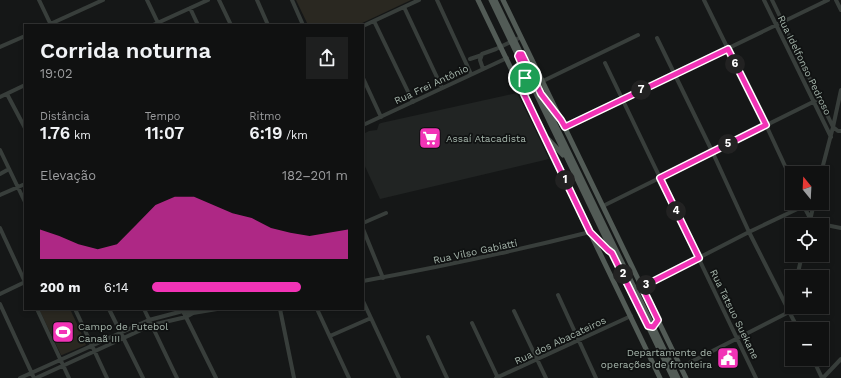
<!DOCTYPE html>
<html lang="pt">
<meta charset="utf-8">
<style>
body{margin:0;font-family:"Work Sans",sans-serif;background:#1e1f1f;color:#f1f3f6;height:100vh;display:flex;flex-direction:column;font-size:15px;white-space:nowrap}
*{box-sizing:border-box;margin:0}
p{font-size:13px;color:#9c9d9f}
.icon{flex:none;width:22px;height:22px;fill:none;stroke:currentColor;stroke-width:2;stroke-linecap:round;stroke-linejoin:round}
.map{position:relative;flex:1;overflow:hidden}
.panel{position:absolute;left:24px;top:24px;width:340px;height:286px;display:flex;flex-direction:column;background:#101111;border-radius:0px;box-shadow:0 2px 6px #0003,0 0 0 1px #303131}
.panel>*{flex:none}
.needle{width:26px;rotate:342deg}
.fabs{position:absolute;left:785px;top:166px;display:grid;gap:8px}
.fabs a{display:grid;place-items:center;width:44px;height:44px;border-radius:0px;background:#101111;box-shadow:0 2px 6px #0003,0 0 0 1px #303131;font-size:20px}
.pin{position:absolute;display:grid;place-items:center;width:34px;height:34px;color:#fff;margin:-17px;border:2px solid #fff;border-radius:50%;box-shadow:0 1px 4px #0007}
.km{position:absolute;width:20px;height:20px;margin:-10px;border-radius:50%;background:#222;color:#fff;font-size:11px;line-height:20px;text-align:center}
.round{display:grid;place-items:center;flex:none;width:42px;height:42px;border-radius:0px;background:#1e1f1f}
.head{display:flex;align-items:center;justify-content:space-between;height:68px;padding:0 16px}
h1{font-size:22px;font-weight:600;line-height:30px}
.stats{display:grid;grid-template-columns:repeat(3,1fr);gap:6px;height:68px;padding:4px 16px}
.stats div{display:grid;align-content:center}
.stats b{font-size:17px;font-weight:600}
.stats small{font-size:11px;font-weight:400}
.stats p{font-size:11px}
.chart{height:112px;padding:8px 16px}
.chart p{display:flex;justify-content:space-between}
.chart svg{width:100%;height:72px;margin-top:4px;fill:#f233b6;opacity:.7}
ul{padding:0 16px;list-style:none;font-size:13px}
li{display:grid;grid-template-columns:64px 48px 1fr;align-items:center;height:30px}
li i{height:10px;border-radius:5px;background:#f233b6}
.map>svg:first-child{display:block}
.built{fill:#212423}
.green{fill:#2a2821}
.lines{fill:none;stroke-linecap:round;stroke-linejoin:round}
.minor{stroke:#383e3b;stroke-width:4}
.major{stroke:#525b56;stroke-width:5}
.route-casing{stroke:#fff;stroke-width:8}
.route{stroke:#f233b6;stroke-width:5}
.labels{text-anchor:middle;stroke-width:3.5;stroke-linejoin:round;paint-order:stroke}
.street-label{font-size:10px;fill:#a7b7ad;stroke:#101212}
.poi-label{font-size:10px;fill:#a7b7ad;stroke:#101212;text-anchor:start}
</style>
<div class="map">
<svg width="841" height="378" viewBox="0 0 841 378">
<rect width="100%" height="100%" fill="#151717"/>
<path class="built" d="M517,93L532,123L549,159L380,199L363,162V134L369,131L377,130L379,124L381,123Z"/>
<path class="green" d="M296,0H411L358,25H308Z
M39,309H70L85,341L86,345L62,355H61Z"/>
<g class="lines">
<path class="minor" d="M39,0L51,25
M147,0L159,25
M219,0L231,25
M257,0L268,25
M292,0L303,25
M437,0L471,74
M704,0L728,49L766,125L792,181
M764,0L831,137
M772,0L833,127L838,131H841
M836,0L841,10
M404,7L442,88
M190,8L198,25
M374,21L413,102
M48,25L103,0
M153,25L208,0
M363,26L419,0
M657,38L712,151L749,232L798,329
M0,47L25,36
M470,59L482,55
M605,63L756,378
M483,69L480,60L482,54L496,49L521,37
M363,78L381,117
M543,81L638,35
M7,94L25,128
M0,97L25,85
M363,125L507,58
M565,127L828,0
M0,150L25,202
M821,173L833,127L841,90
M0,174L9,169
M0,195L25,184
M802,203L810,218L816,223L841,228
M603,206L819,99
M363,223L386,213
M809,225L814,203
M0,228L25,282
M363,229L383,278
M797,277L802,255
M363,281C439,267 515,251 590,232
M642,287L749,232L810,203
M0,294L25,282
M558,295L596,378
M363,301L399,378
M0,304L34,378
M37,309L69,378
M75,309L107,378
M109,309L143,378
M144,309L177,378
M182,309L216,378
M280,309L294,378
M317,309L349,378
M514,311L546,378
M472,323L498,378
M330,336L371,318
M428,337L447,378
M813,359L822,378
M681,367L789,312L792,301
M20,378L149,320L183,311L193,313L217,309
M36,378L152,325L186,317L193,313
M496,378L631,316
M823,378L841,359"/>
<path class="major" d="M478,0L660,378
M491,0L673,378
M495,0L678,378
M503,0L686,378
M522,90L526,74
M548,139L563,155
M594,236L611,252"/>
</g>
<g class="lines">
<g class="route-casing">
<path id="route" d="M728,49L766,125L660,178L699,258L642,287L658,320L653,327L648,326L612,253L608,250L590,232L522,90L526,74L518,56L519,54H522L541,94L561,120L565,127Z"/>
</g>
<use href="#route" class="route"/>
</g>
<defs>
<g id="supermarket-square" transform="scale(1.15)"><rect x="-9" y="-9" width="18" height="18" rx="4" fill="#f233b6" stroke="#101212"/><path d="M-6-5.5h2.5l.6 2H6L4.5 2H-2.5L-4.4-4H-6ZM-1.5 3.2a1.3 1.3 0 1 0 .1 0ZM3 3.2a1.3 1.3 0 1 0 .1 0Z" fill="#fff"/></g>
<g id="stadium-square" transform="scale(1.15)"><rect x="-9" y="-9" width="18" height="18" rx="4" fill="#f233b6" stroke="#101212"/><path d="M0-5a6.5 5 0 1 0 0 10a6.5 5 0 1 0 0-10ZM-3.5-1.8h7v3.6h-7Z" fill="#fff"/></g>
<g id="civic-square" transform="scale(1.15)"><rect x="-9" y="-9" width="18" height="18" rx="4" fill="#f233b6" stroke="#101212"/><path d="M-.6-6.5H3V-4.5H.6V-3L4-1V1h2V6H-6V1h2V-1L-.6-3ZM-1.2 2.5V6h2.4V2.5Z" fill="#fff"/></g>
</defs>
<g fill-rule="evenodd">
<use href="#supermarket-square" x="430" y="138"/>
<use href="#stadium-square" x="63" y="332"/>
<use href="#civic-square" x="728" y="358"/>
</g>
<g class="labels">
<g class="street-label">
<text transform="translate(805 65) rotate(64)" y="4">Rua Idelfonso Pedroso</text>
<text transform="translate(431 84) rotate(-25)" y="4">Rua Frei Antônio</text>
<text transform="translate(475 251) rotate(-12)" y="4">Rua Vilso Gabiatti</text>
<text transform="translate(735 314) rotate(64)" y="4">Rua Tatsuo Suekane</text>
<text transform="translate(560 340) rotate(-25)" y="4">Rua dos Abacateiros</text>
</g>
<g class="poi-label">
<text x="446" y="142">Assaí Atacadista</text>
<text x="78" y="330">Campo de Futebol<tspan x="78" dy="12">Canaã III</tspan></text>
<text x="712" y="356" text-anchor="end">Departamente de<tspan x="712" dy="12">operações de fronteira</tspan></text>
</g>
</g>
</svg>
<div class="fabs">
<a><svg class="needle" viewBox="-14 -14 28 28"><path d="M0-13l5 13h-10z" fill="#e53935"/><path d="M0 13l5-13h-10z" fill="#9c9d9f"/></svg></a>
<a><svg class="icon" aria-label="locate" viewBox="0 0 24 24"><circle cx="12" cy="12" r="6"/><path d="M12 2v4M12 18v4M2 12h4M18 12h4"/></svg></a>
<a>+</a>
<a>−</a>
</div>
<div class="pin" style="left:525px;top:78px;background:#1e9e55"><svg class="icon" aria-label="arrive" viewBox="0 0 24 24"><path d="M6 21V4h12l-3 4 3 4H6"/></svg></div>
<b class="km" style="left:565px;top:180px">1</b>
<b class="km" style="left:623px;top:274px">2</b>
<b class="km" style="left:646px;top:285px">3</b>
<b class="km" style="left:676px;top:211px">4</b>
<b class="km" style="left:728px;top:144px">5</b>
<b class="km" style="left:735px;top:64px">6</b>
<b class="km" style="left:641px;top:90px">7</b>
<section class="panel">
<div class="head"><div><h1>Corrida noturna</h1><p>19:02</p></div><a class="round"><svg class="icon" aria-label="share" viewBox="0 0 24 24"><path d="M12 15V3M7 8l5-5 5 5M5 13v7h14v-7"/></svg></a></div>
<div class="stats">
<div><p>Distância</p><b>1.76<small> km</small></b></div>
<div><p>Tempo</p><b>11:07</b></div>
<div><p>Ritmo</p><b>6:19<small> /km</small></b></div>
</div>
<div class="chart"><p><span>Elevação</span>182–201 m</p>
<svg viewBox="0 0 160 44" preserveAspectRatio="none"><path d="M0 44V26L10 30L20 35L30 38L40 35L50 23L60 11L70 6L80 6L90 11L100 16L110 19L120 25L130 28L140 30L150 28L160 26V44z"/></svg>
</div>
<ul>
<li><b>200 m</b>6:14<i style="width:76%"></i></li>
</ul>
</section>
</div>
